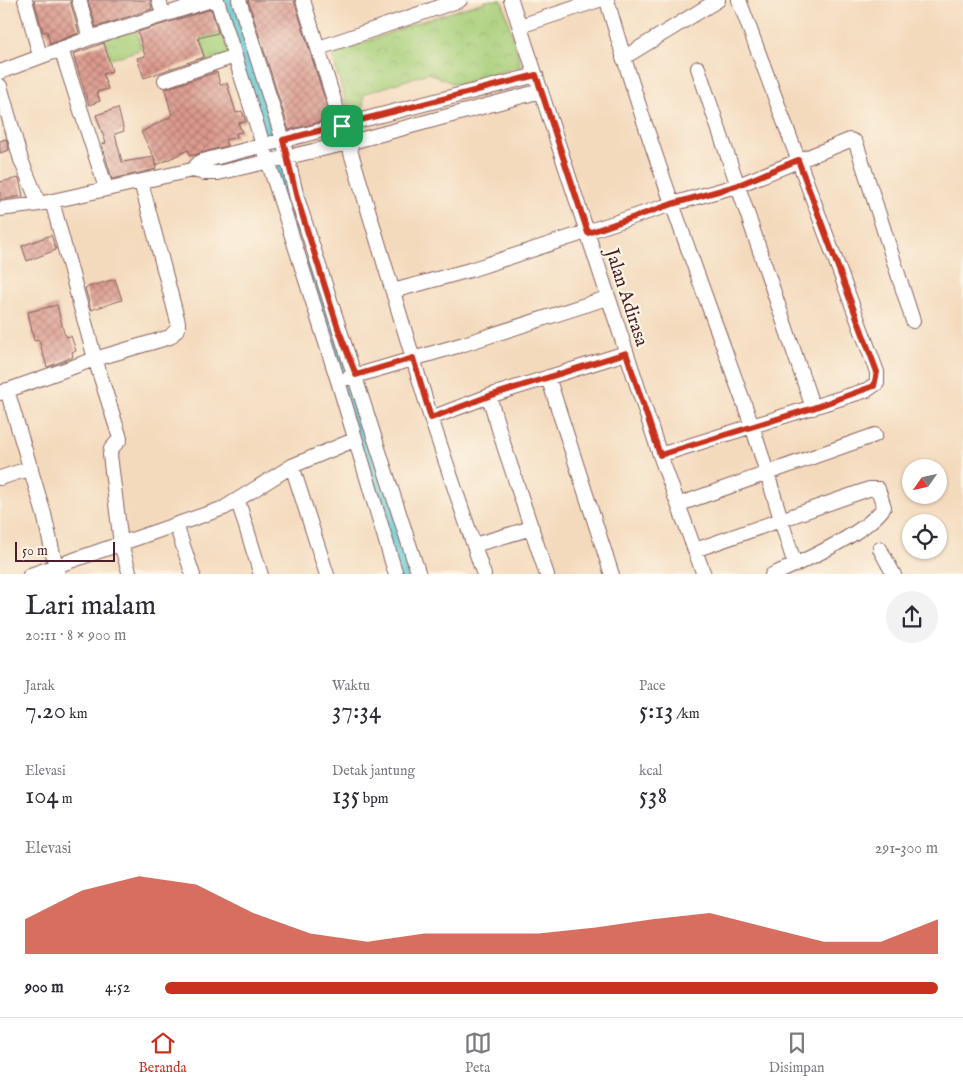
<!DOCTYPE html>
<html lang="id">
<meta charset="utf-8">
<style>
body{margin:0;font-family:"IM FELL English",serif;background:#f2f2f3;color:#2b2b33;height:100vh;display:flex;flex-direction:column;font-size:19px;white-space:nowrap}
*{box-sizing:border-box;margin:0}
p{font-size:16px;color:#7c7c81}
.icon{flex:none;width:28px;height:28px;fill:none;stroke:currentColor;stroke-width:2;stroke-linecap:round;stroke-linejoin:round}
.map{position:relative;height:574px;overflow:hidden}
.side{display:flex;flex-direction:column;background:#fff;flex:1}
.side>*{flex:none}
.needle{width:32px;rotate:236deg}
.buttons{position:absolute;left:902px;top:459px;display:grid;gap:10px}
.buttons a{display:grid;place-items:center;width:45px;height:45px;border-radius:50%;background:#fff;box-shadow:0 1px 4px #0004;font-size:25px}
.scale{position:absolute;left:15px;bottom:12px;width:100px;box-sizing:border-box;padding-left:5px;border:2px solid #4a1f2b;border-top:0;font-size:14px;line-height:18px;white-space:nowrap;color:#4a1f2b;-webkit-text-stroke:4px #fcf5e5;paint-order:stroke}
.pin{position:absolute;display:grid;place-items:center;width:42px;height:42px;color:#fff;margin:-21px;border-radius:10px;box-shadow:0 2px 8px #0006}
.round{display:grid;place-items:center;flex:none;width:52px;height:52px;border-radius:26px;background:#f2f2f3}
.summary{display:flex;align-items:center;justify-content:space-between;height:85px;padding:0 25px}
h1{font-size:28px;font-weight:600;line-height:38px}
.figures{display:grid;grid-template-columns:repeat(3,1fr);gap:8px;height:85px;padding:5px 25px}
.figures div{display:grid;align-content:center}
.figures b{font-size:25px;font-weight:600}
.figures small{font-size:14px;font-weight:400}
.figures p{font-size:14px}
.chart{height:140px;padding:10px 25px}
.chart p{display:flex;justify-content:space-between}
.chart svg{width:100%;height:90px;margin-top:5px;fill:#c8321e;opacity:.7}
ul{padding:0 25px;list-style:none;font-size:16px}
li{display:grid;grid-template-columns:80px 60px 1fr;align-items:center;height:38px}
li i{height:12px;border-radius:6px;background:#c8321e}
.menu{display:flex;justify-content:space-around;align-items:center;height:70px;border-top:1px solid #e1e1e2;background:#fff;font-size:14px;color:#7c7c81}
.menu a{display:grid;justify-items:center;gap:2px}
.menu .selected{color:#c8321e}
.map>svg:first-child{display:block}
.grass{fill:url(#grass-tufts);stroke:#797752}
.park{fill:url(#park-crowns);stroke:#797752}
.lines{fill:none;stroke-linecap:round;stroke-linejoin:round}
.river{stroke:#5ac7d3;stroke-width:24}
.building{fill:url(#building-cross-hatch)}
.minor-casing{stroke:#86605e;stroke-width:16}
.minor{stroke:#fff;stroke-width:14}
.route-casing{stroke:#fff;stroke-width:10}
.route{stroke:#c8321e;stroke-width:6}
.labels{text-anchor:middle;stroke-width:4.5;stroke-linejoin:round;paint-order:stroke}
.street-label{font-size:19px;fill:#4a1f2b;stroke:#fcf5e5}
</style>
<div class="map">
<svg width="963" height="575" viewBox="0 0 963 575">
<defs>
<pattern id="grass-tufts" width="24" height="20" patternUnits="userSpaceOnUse" patternTransform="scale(1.25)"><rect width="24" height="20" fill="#a8cf79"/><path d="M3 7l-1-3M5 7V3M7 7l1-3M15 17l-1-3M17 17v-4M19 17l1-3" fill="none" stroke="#92b169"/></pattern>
<pattern id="park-crowns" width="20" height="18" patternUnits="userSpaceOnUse" patternTransform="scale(1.25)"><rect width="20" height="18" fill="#a8cf79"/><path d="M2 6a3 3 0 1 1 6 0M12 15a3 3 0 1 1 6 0" fill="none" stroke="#92b169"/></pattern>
<pattern id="building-cross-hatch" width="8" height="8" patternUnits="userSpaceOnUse" patternTransform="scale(1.25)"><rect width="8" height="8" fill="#db998d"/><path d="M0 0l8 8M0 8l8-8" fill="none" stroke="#b47c73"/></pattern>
</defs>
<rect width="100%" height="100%" fill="#fcf5e5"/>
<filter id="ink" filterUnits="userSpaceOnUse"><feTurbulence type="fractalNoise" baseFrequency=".02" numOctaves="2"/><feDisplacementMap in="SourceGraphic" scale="10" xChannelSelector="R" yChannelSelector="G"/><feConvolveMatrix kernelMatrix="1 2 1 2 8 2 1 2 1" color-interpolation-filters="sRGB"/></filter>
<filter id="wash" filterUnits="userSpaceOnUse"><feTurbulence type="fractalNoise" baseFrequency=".0096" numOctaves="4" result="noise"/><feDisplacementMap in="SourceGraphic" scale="20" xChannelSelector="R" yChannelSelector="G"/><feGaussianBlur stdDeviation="1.12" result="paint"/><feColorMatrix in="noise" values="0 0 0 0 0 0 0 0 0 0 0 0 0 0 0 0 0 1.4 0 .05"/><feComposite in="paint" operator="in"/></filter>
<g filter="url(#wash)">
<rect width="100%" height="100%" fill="#f4dabd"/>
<path class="grass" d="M135,28L142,49L111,59L104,39Z
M223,32L230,54L208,62L200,38Z"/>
<path class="park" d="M490,0H502L521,66L457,85L428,73L364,94L363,110L349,113L332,55L413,24Z"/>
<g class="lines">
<path class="river" d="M227,0L272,135
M280,166L298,222
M313,271L408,575"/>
</g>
<g id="blocks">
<path class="building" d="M34,0H70L79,33L50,44L47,31L43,32Z
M88,0H150L152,9L96,27Z
M248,0H294L331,119L289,130Z
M211,9L218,33L198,38L204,57L144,78L137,58L145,56L138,32Z
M104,43L112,71L103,74L108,89L97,92L100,101L89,105L73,54Z
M217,72L220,85L227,83L236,113L242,111L246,122L238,123L242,132L236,133L237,137L225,140L227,146L190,156L188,150L157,165L154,158L156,169L112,179L102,144L106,143L96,115L118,108L124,131L115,134L122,162L154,157L141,132L172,116L165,89Z
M6,139L9,150L0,153V141Z
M19,178L23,196L0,200V182Z
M51,235L56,250L27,261L22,246Z
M115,279L122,300L91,310L85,288Z
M57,305L64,333L67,337L71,336L76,351L72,352L73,357L47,367L39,340L34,341L28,312Z"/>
</g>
</g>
<g filter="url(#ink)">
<use href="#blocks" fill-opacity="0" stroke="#86605e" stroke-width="1"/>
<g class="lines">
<g class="minor-casing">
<path id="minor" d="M25,0L40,56
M79,0L90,38
M159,0L163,15
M217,0L338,381L396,575
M239,0L283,140L297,198L419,575
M303,0L342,126
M511,0L660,455L704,575
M607,0C647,143 701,283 751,423C767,470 780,518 795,565
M520,26L599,0
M319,48L460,0
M61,49L106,188
M623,58L718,0
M698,68L813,408
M0,72L90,38L211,0
M165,80L235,56
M0,86L21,160L39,204
M348,143L431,418L484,575
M192,170L200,162L214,158L536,75
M52,201L95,359L119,435L120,439L111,449L110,455L121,544L130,575
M0,209L39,204L192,170L205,173H218L348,143L541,91
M393,291L470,270L672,204L736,186L850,140L855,142L857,146L913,321
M548,377L612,575
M348,378L464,344L607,298
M7,390L44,514L57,572
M0,393L95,359L170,337L178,328V322L141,182
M489,396L504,446L547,575
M431,418L489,396L626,353
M660,455L867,390L877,383V372L739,0
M292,466L327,575
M0,478L31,468
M238,501L261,575
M680,504L875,435
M176,525L193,575
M474,545L532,528
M880,549L894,575
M695,550L869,489H878L884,507C867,533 802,562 772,575
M30,575L224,508L292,466L354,440"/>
</g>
<use href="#minor" class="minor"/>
</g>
</g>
<g class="lines" filter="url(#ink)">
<g class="route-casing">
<path id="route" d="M536,75L588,233L672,204L736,186L798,160L877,372L874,386L813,408L660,455L626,353L489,396L431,418L413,358L356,375L338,328L297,198L283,140Z"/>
</g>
<use href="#route" class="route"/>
</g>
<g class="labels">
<g class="street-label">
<text transform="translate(628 297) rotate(72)" y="7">Jalan Adirasa</text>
</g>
</g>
</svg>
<div class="buttons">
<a><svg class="needle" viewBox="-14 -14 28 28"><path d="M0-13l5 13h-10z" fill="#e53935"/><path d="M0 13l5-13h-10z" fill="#7c7c81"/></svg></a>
<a><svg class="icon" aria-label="locate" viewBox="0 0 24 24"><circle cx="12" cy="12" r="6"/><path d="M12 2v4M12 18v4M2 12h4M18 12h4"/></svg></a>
</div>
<div class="scale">50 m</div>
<div class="pin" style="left:342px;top:126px;background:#1e9e55"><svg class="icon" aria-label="arrive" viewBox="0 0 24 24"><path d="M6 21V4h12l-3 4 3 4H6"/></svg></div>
</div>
<section class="side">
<div class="summary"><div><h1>Lari malam</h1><p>20:11 · 8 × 900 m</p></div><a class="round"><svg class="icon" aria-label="share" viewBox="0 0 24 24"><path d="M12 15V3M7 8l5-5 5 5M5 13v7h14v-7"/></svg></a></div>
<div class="figures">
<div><p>Jarak</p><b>7.20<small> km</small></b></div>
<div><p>Waktu</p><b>37:34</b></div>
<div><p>Pace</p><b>5:13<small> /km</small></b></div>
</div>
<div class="figures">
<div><p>Elevasi</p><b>104<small> m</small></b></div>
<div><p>Detak jantung</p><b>135<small> bpm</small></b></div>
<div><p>kcal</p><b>538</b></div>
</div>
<div class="chart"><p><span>Elevasi</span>291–300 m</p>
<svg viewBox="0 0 160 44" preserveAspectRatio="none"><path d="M0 44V27L10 13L20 6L30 10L40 24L50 34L60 38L70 34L80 34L90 34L100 31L110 27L120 24L130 31L140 38L150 38L160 27V44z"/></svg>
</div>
<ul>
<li><b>900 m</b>4:52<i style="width:100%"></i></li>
</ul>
</section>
<nav class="menu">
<a class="selected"><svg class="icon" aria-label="home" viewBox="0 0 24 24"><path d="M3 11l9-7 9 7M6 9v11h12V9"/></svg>Beranda</a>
<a><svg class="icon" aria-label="map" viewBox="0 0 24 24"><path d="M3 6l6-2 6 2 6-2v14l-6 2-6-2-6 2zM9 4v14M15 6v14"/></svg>Peta</a>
<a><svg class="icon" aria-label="saved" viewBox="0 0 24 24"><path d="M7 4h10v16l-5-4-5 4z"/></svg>Disimpan</a>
</nav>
